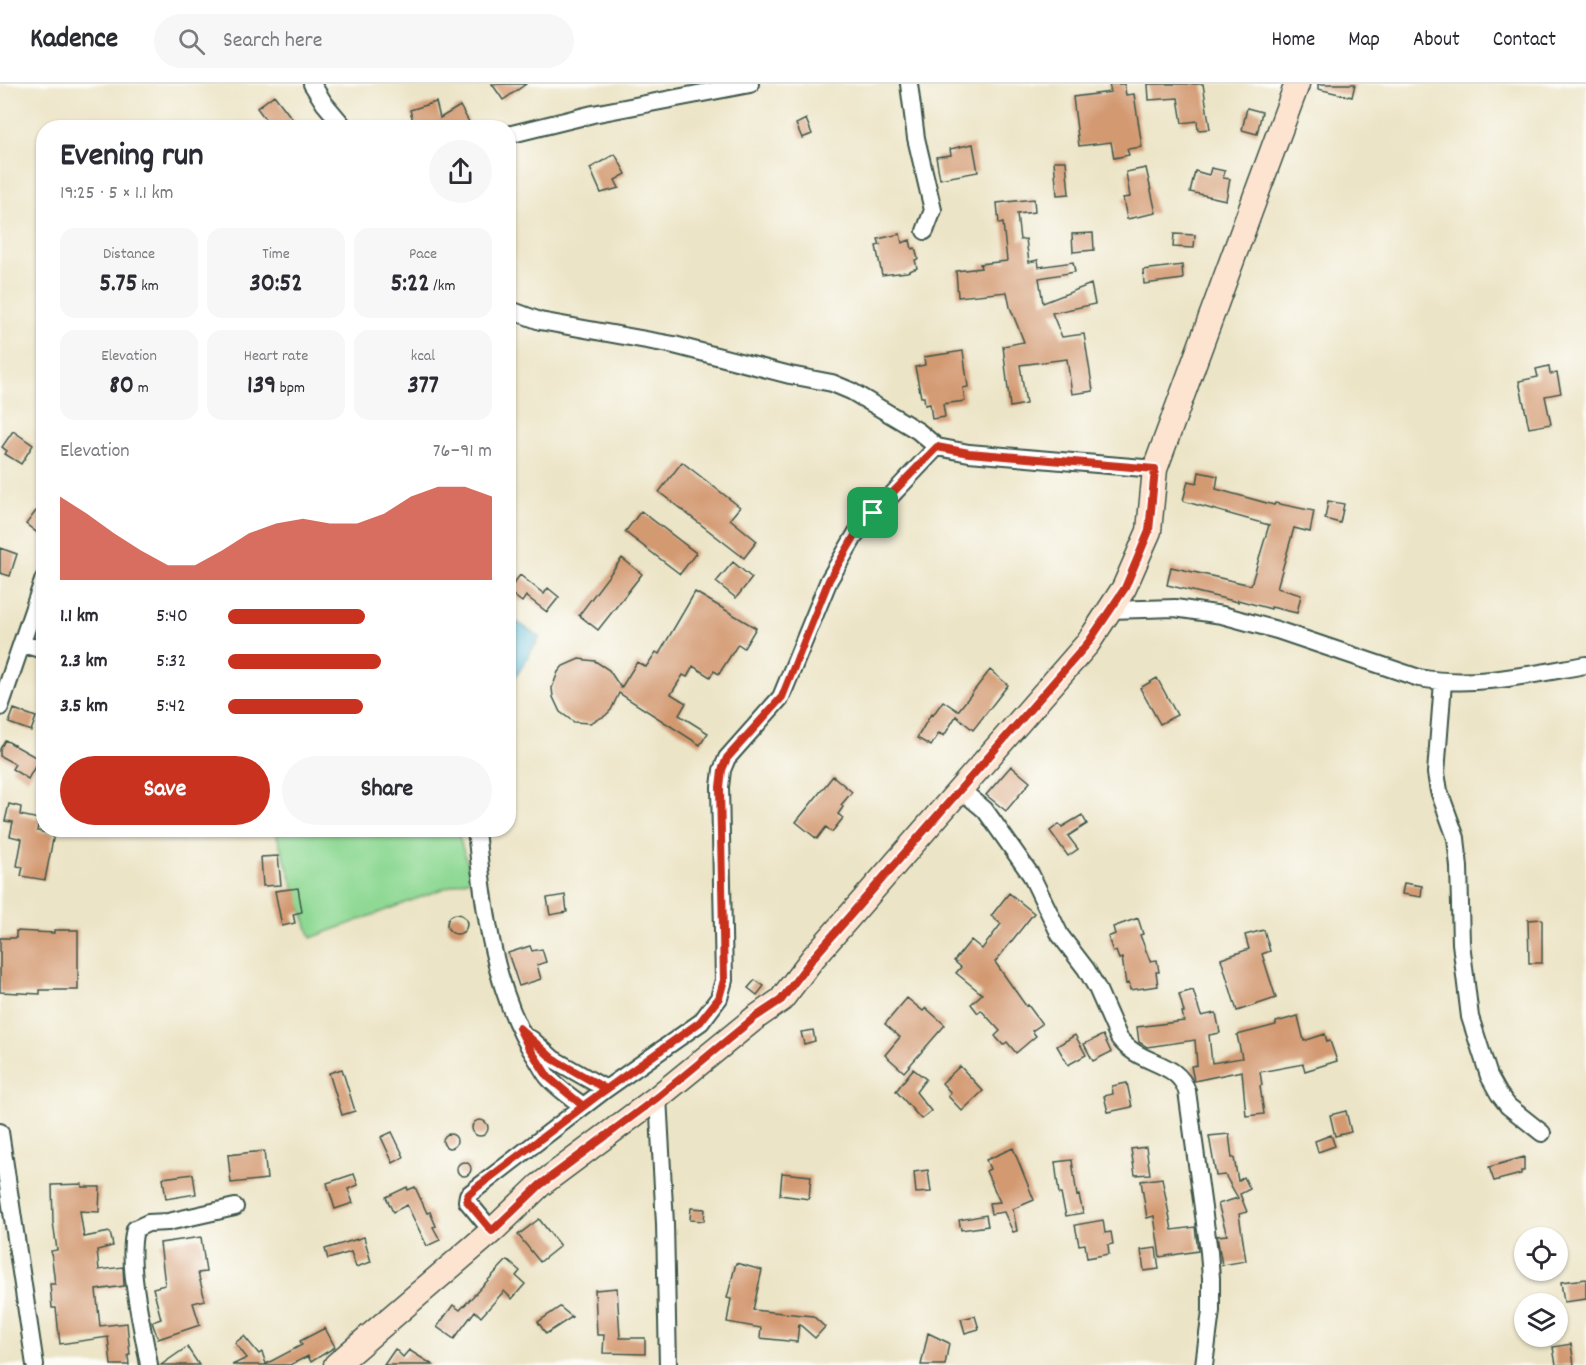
<!DOCTYPE html>
<meta charset="utf-8">
<style>
body{margin:0;font-family:Dekko,sans-serif;background:#f7f7f7;color:#2b2b33;height:100vh;display:flex;flex-direction:column;font-size:22px;white-space:nowrap}
*{box-sizing:border-box;margin:0}
p{font-size:20px;color:#7c7c81}
.icon{flex:none;width:33px;height:33px;fill:none;stroke:currentColor;stroke-width:2;stroke-linecap:round;stroke-linejoin:round}
.map{position:relative;flex:1;overflow:hidden}
.details{position:absolute;left:36px;top:36px;width:480px;height:717px;display:flex;flex-direction:column;background:#fff;border-radius:24px;box-shadow:0 2px 4px #0004}
.details>*{flex:none}
.buttons{position:absolute;left:1514px;top:1143px;display:grid;gap:12px}
.buttons a{display:grid;place-items:center;width:54px;height:54px;border-radius:50%;background:#fff;box-shadow:0 2px 4px #0004;font-size:30px}
.pin{position:absolute;display:grid;place-items:center;width:51px;height:51px;color:#fff;margin:-26px;border-radius:12px;box-shadow:0 3px 9px #0006}
.round{display:grid;place-items:center;flex:none;width:63px;height:63px;border-radius:32px;background:#f7f7f7}
.head{display:flex;align-items:center;justify-content:space-between;height:102px;padding:0 24px}
h1{font-size:33px;font-weight:700;line-height:45px}
.metrics{display:grid;grid-template-columns:repeat(3,1fr);gap:9px;height:102px;padding:6px 24px}
.metrics div{display:grid;align-content:center;border-radius:15px;background:#f7f7f7;text-align:center}
.metrics b{font-size:26px;font-weight:700}
.metrics small{font-size:16px;font-weight:400}
.metrics p{font-size:16px}
.chart{height:168px;padding:12px 24px}
.chart p{display:flex;justify-content:space-between}
.chart svg{width:100%;height:108px;margin-top:6px;fill:#c8321e;opacity:.7}
.button{display:flex;gap:12px;margin-top:auto;padding:12px 24px}
.button a{flex:1;height:69px;border-radius:36px;background:#c8321e;color:#fff;font-size:24px;font-weight:700;line-height:69px;text-align:center}
.button a+a{background:#f7f7f7;color:#2b2b33}
ul{padding:0 24px;list-style:none;font-size:20px}
li{display:grid;grid-template-columns:96px 72px 1fr;align-items:center;height:45px}
li i{height:15px;border-radius:8px;background:#c8321e}
header{display:flex;align-items:center;gap:36px;box-sizing:border-box;height:84px;padding:0 30px;background:#fff;border-bottom:2px solid #e1e1e2}
header strong{font-size:28px}
nav{display:flex;gap:33px;margin-inline-start:auto;font-size:21px}
.search{width:420px;height:54px;background:#f7f7f7;display:flex;align-items:center;gap:15px;box-sizing:border-box;padding:0 21px;border-radius:33px;color:#7c7c81;font-size:22px}
.map>svg:first-child{display:block}
.green{fill:#8fd994;stroke:#578b64;stroke-width:1.5}
.water{fill:#57b7d6;stroke:#3b7a85;stroke-width:1.5}
.building{fill:#d39971}
.lines{fill:none;stroke-linecap:round;stroke-linejoin:round}
.street-casing{stroke:#3e564a;stroke-width:20}
.secondary-casing{stroke:#3e564a;stroke-width:27}
.street{stroke:#fff;stroke-width:16}
.secondary{stroke:#fde4d1;stroke-width:24}
.route-casing{stroke:#fff;stroke-width:12}
.route{stroke:#c8321e;stroke-width:8}
</style>
<header>
<strong>Kadence</strong>
<div class="search"><svg class="icon" aria-label="search" viewBox="0 0 24 24"><circle cx="10" cy="10" r="6"/><path d="M15 15l6 6"/></svg>Search here</div>
<nav><a>Home</a><a>Map</a><a>About</a><a>Contact</a></nav>
</header>
<div class="map">
<svg width="1586" height="1281" viewBox="0 0 1586 1281">
<rect width="100%" height="100%" fill="#fdfcf7"/>
<filter id="ink" filterUnits="userSpaceOnUse"><feTurbulence type="fractalNoise" baseFrequency=".0167" numOctaves="2"/><feDisplacementMap in="SourceGraphic" scale="12" xChannelSelector="R" yChannelSelector="G"/><feConvolveMatrix kernelMatrix="1 2 1 2 8 2 1 2 1" color-interpolation-filters="sRGB"/></filter>
<filter id="wash" filterUnits="userSpaceOnUse"><feTurbulence type="fractalNoise" baseFrequency=".008" numOctaves="4" result="noise"/><feDisplacementMap in="SourceGraphic" scale="24" xChannelSelector="R" yChannelSelector="G"/><feGaussianBlur stdDeviation="1.35" result="paint"/><feColorMatrix in="noise" values="0 0 0 0 0 0 0 0 0 0 0 0 0 0 0 0 0 1.4 0 .05"/><feComposite in="paint" operator="in"/></filter>
<g filter="url(#wash)">
<rect width="100%" height="100%" fill="#ece4c6"/>
<path class="green" d="M275,746H457L472,794L311,854Z"/>
<path class="water" d="M517,538L540,553L512,599L509,596V553Z"/>
<g id="blocks">
<path class="building" d="M492,0H526L503,16Z
M1109,0H1124L1126,11L1134,10L1142,63L1127,65L1129,71L1114,74L1111,58L1079,62L1073,13L1111,8Z
M1148,0H1203L1210,45L1198,46L1197,37L1182,39L1178,14L1149,16Z
M1318,0H1355L1352,13L1318,5Z
M274,11L287,28L299,44H272L257,24Z
M436,18L440,34L460,22L469,38L460,44H415L410,26Z
M1247,24L1262,28L1257,50L1242,46Z
M806,35L812,50L802,54L796,40Z
M973,60L978,88L940,95L936,73L951,71L950,65Z
M615,70L626,90L615,96L619,104L601,109L590,84Z
M1054,77H1066L1069,110L1057,111Z
M1146,84L1156,129L1127,135L1123,114L1130,113L1126,88Z
M1211,84L1225,87L1223,94L1230,95L1226,116L1190,108L1195,87L1209,91Z
M1034,115L1035,128L1017,130L1020,156L1026,155L1029,178L1038,176L1039,183L1073,178L1075,188L1039,194L1043,219L1091,200L1095,220L1052,229L1062,253L1084,250L1093,307L1072,310L1067,275L1020,281L1026,320L1010,323L1003,262L1024,258L1010,223L1007,208L958,213L956,187L981,184L980,180L1007,177L1003,139L999,140L997,119Z
M1093,149L1094,166L1073,168L1072,150Z
M900,150L902,159L910,156L912,165L915,164L918,175L915,176L917,184L907,188L882,191L876,162L880,161L878,155Z
M1174,150L1195,151L1194,164L1173,163Z
M1182,181L1183,195L1144,200L1143,186Z
M963,267L968,303L963,304L965,317L943,320L945,333L932,335L930,320L925,321L924,313H921L915,283L925,281L924,273Z
M1549,282L1550,290L1557,289L1561,309L1545,312L1551,340L1529,344L1519,297L1538,293L1536,285Z
M13,347L33,361L21,380L5,370L7,367L2,363Z
M682,378L740,423L730,435L757,457L744,474L659,408Z
M1199,388L1218,392L1216,405L1274,421L1275,419L1314,427L1310,448L1294,444L1277,504L1301,511L1297,529L1271,523V525L1238,516V518L1167,501L1171,483L1251,501L1269,441L1183,417L1188,397L1197,399Z
M1328,417L1344,420L1340,439L1325,435Z
M36,427L44,433V454L26,440Z
M641,427L696,469L680,490L625,448Z
M0,464L17,470L10,492L0,489Z
M622,474L642,490L598,546L579,531Z
M733,478L752,494L736,514L716,498Z
M520,491L544,510L548,504L559,513L547,528L526,512L522,518L508,507Z
M695,508L756,544L744,564L738,560L719,590L714,587L710,593L693,582L687,593L683,591L671,610L686,619L679,631L708,649L700,661L619,609L611,626L605,632L590,639L574,638L560,628L553,613L552,604L558,588L563,582L579,575L595,577L609,586L621,604L637,578L646,583L656,568L659,570Z
M990,586L1008,601L973,646L956,632L944,652L939,649L931,662L917,654L931,630L933,631L943,617L958,627Z
M1157,594L1177,631L1160,640L1140,604Z
M14,625L36,633L31,647L9,639Z
M5,656L39,675L28,695L12,685L15,680L0,672V665Z
M1011,682L1030,698L1006,727L986,711Z
M833,692L852,708L841,721L843,723L838,730L843,734L832,748L826,743L817,755L796,738Z
M9,720L21,723L20,731L39,735L37,747L54,750L45,796L21,792L23,783L17,782L22,755L10,752L13,738L5,737Z
M1082,731L1087,740L1068,752L1078,765L1068,772L1050,747L1059,740L1062,743Z
M278,772L281,801L263,802L261,773Z
M1404,799L1422,802L1421,813L1402,810Z
M298,804L302,828L293,830L295,839L282,842L275,807Z
M1009,809L1034,829L995,878L1026,922L1028,921L1042,940L1032,947L1036,952L1016,969L1007,958L1003,961L995,952L1000,947L981,926L978,929L971,920L982,910L956,889L961,883L954,877L971,856L982,865L1001,840L991,832Z
M565,811L567,828L550,831L547,814Z
M447 840a10 10 0 1 1 20 0a10 10 0 1 1-20 0Z
M1138,834L1143,850L1140,851L1150,877L1157,876L1159,888H1156L1158,902L1130,906L1129,899L1126,900L1122,874L1119,875L1116,867L1113,868L1108,853L1115,850L1113,843Z
M1542,835V879H1529L1528,836Z
M54,846H78V906H40V910L0,908V854H16V847L54,849Z
M1264,846L1270,867L1262,870L1276,914L1237,927L1221,875L1249,865L1245,851Z
M530,862L532,867L542,865L546,878L537,881L541,895L519,902L508,869Z
M755,896L764,902L757,911L748,904Z
M1193,906L1201,932L1216,929L1220,949L1209,951L1212,979L1242,974L1237,951L1276,941V938L1298,932L1304,957L1325,950L1327,958L1330,957L1337,977L1305,987L1303,980L1260,988L1262,1001L1260,1002L1264,1030L1246,1032L1242,987L1194,997L1191,982L1197,981L1195,956L1147,963L1139,958L1137,943L1184,937L1182,928H1184L1179,910Z
M907,914L923,927L926,924L945,941L904,988L885,971L900,953L885,940Z
M813,946L815,957L804,960L801,948Z
M1075,951L1086,971L1068,981L1057,962Z
M1103,951L1111,968L1093,977L1084,960Z
M960,982L983,1007L962,1027L948,1012L951,1009L942,999Z
M342,985L355,1027L342,1031L329,989Z
M913,985L926,995L916,1008L931,1027L921,1035L896,1007Z
M1127,999L1132,1023L1108,1028L1104,1012L1113,1010L1112,1002Z
M1346,1027L1351,1048L1335,1052L1330,1031Z
M472 1044a8 8 0 1 1 16 0a8 8 0 1 1-16 0Z
M392,1048L404,1073L393,1079L381,1053Z
M1229,1050L1232,1074H1234L1238,1097L1244,1093L1250,1105L1240,1110L1247,1128L1239,1130L1246,1177L1222,1181L1217,1152L1227,1151L1218,1120L1238,1114L1225,1091L1216,1092L1209,1052Z
M443 1057a7 7 0 1 1 14 0a7 7 0 1 1-14 0Z
M1331,1051L1335,1062L1318,1068L1315,1057Z
M1146,1063L1150,1090L1135,1091L1131,1065Z
M1013,1064L1034,1116L1013,1125L1017,1147L1013,1148L1004,1128L991,1130L989,1119L1000,1118L986,1087L990,1085L986,1076Z
M264,1067L267,1095L231,1099L228,1071Z
M1524,1073V1087H1521V1090L1494,1097L1489,1083Z
M1072,1076L1077,1112L1079,1111L1083,1129L1066,1132L1061,1110H1059L1055,1078Z
M457 1085a7 7 0 1 1 14 0a7 7 0 1 1-14 0Z
M928,1086L931,1108L916,1109L914,1088Z
M782,1089L811,1092L809,1115L780,1111Z
M193,1090L196,1110L166,1115L163,1094Z
M354,1090L358,1101L348,1105L353,1119L335,1125L327,1099Z
M1162,1094L1172,1146L1195,1143L1198,1167L1160,1173L1154,1132L1147,1134L1141,1097Z
M82,1100V1103H100L99,1128L80,1127L84,1153L110,1148L113,1162L97,1166L99,1186L123,1183L124,1202L96,1206L100,1242L127,1239L130,1271H128L129,1281H111L108,1253L60,1260L56,1224H52L50,1200H55L51,1167L57,1166L53,1138L52,1101Z
M407,1103L408,1106L415,1103L427,1129L430,1128L436,1142L433,1143L440,1156L427,1162L407,1121L393,1128L386,1113Z
M691,1124L705,1125L704,1137L690,1136Z
M986,1131L988,1142L961,1146L959,1136Z
M539,1135L560,1162L540,1178L518,1151Z
M1103,1136L1105,1149L1111,1148L1113,1160L1108,1161L1109,1170L1087,1174L1085,1160L1079,1161L1075,1141Z
M201,1153L206,1188L198,1189L205,1216L193,1219L200,1241L158,1255L152,1238L161,1235L153,1204L165,1201L160,1159Z
M364,1153L371,1178L356,1183L351,1168L328,1175L325,1165Z
M1156,1164L1159,1185L1144,1187L1141,1166Z
M507,1176L520,1187L516,1192L525,1200L512,1215L504,1207L481,1233L475,1227L454,1255L437,1243L453,1221L460,1226Z
M736,1179L762,1186L753,1226L813,1232L825,1243L815,1254L799,1240L797,1258L760,1254L761,1244L727,1238L731,1215L727,1214Z
M1586,1195V1215L1564,1218L1561,1198Z
M617,1204L620,1254H645V1270L603,1269L604,1251H597L595,1206Z
M560,1223L572,1233L546,1250L538,1238Z
M975,1232L979,1245L965,1249L961,1235Z
M325,1244L335,1263L311,1278L308,1272L290,1281H232L247,1274L235,1259L244,1252L259,1270L262,1268L266,1280L302,1261L300,1257Z
M928,1249L949,1259L945,1281H921Z
M1571,1260L1574,1281H1556L1553,1263Z
M187,1263L199,1281H161Z
M395,1265L403,1273L409,1266L433,1281H384Z"/>
</g>
</g>
<g filter="url(#ink)">
<use href="#blocks" fill-opacity="0" stroke="#3e564a" stroke-width="1.5"/>
<g class="lines">
<g class="street-casing">
<path id="street" d="M312,0L324,19L345,44
M909,0L916,54L933,126L925,147
M508,51L593,30L750,0
M508,225L540,237L674,261L790,291L832,299L851,307L918,347L937,363L969,369L1155,385
M1111,526L1175,524L1222,531L1277,546L1419,594C1475,604 1531,590 1586,581
M22,560L44,566
M1443,598L1436,689L1439,707L1456,754L1459,783L1461,859L1470,933L1489,992L1499,1010L1508,1022L1542,1049
M0,623L44,494
M961,706L985,726L1031,791L1060,851L1086,885L1097,904L1119,954C1140,982 1177,976 1187,1007L1209,1168L1211,1194V1227L1204,1281
M476,746C484,824 493,910 538,977C541,982 544,988 548,993C557,1004 571,1013 583,1022
M531,955L553,975L606,1005
M658,1013L665,1140L668,1281
M0,1048L35,1281
M492,1147L467,1117L468,1111L606,1005L701,938L719,914L724,896L720,703L722,686L727,674L781,613L829,496L857,448L937,363
M149,1281C143,1244 126,1181 135,1145L148,1139L168,1138L235,1123"/>
</g>
<g class="secondary-casing">
<path id="secondary" d="M336,1281L492,1147L540,1101L658,1013L755,934L781,916L813,874L1088,559L1124,504L1149,447L1155,385L1297,0"/>
</g>
<use href="#street" class="street"/>
<use href="#secondary" class="secondary"/>
</g>
</g>
<g class="lines" filter="url(#ink)">
<g class="route-casing">
<path id="route" d="M873,429L857,448L829,496L782,613L727,674L722,686L720,703L724,896L719,914L700,938L583,1022L548,993L528,962L519,944L553,975L606,1005C562,1038 519,1071 476,1104L468,1111L467,1117L492,1147L540,1101L658,1013L754,934L781,916L813,874L1088,559L1125,504L1149,447L1155,385L969,369L937,363L873,429"/>
</g>
<use href="#route" class="route"/>
</g>
</svg>
<div class="buttons">
<a><svg class="icon" aria-label="locate" viewBox="0 0 24 24"><circle cx="12" cy="12" r="6"/><path d="M12 2v4M12 18v4M2 12h4M18 12h4"/></svg></a>
<a><svg class="icon" aria-label="layers" viewBox="0 0 24 24"><path d="M12 4l9 5-9 5-9-5zM3 14l9 5 9-5"/></svg></a>
</div>
<div class="pin" style="left:873px;top:429px;background:#1e9e55"><svg class="icon" aria-label="arrive" viewBox="0 0 24 24"><path d="M6 21V4h12l-3 4 3 4H6"/></svg></div>
<section class="details">
<div class="head"><div><h1>Evening run</h1><p>19:25 · 5 × 1.1 km</p></div><a class="round"><svg class="icon" aria-label="share" viewBox="0 0 24 24"><path d="M12 15V3M7 8l5-5 5 5M5 13v7h14v-7"/></svg></a></div>
<div class="metrics">
<div><p>Distance</p><b>5.75<small> km</small></b></div>
<div><p>Time</p><b>30:52</b></div>
<div><p>Pace</p><b>5:22<small> /km</small></b></div>
</div>
<div class="metrics">
<div><p>Elevation</p><b>80<small> m</small></b></div>
<div><p>Heart rate</p><b>139<small> bpm</small></b></div>
<div><p>kcal</p><b>377</b></div>
</div>
<div class="chart"><p><span>Elevation</span>76–91 m</p>
<svg viewBox="0 0 160 44" preserveAspectRatio="none"><path d="M0 44V10L10 17L20 25L30 32L40 38L50 38L60 32L70 25L80 21L90 19L100 21L110 21L120 17L130 10L140 6L150 6L160 10V44z"/></svg>
</div>
<ul>
<li><b>1.1 km</b>5:40<i style="width:52%"></i></li>
<li><b>2.3 km</b>5:32<i style="width:58%"></i></li>
<li><b>3.5 km</b>5:42<i style="width:51%"></i></li>
</ul>
<div class="button"><a>Save</a><a>Share</a></div>
</section>
</div>
